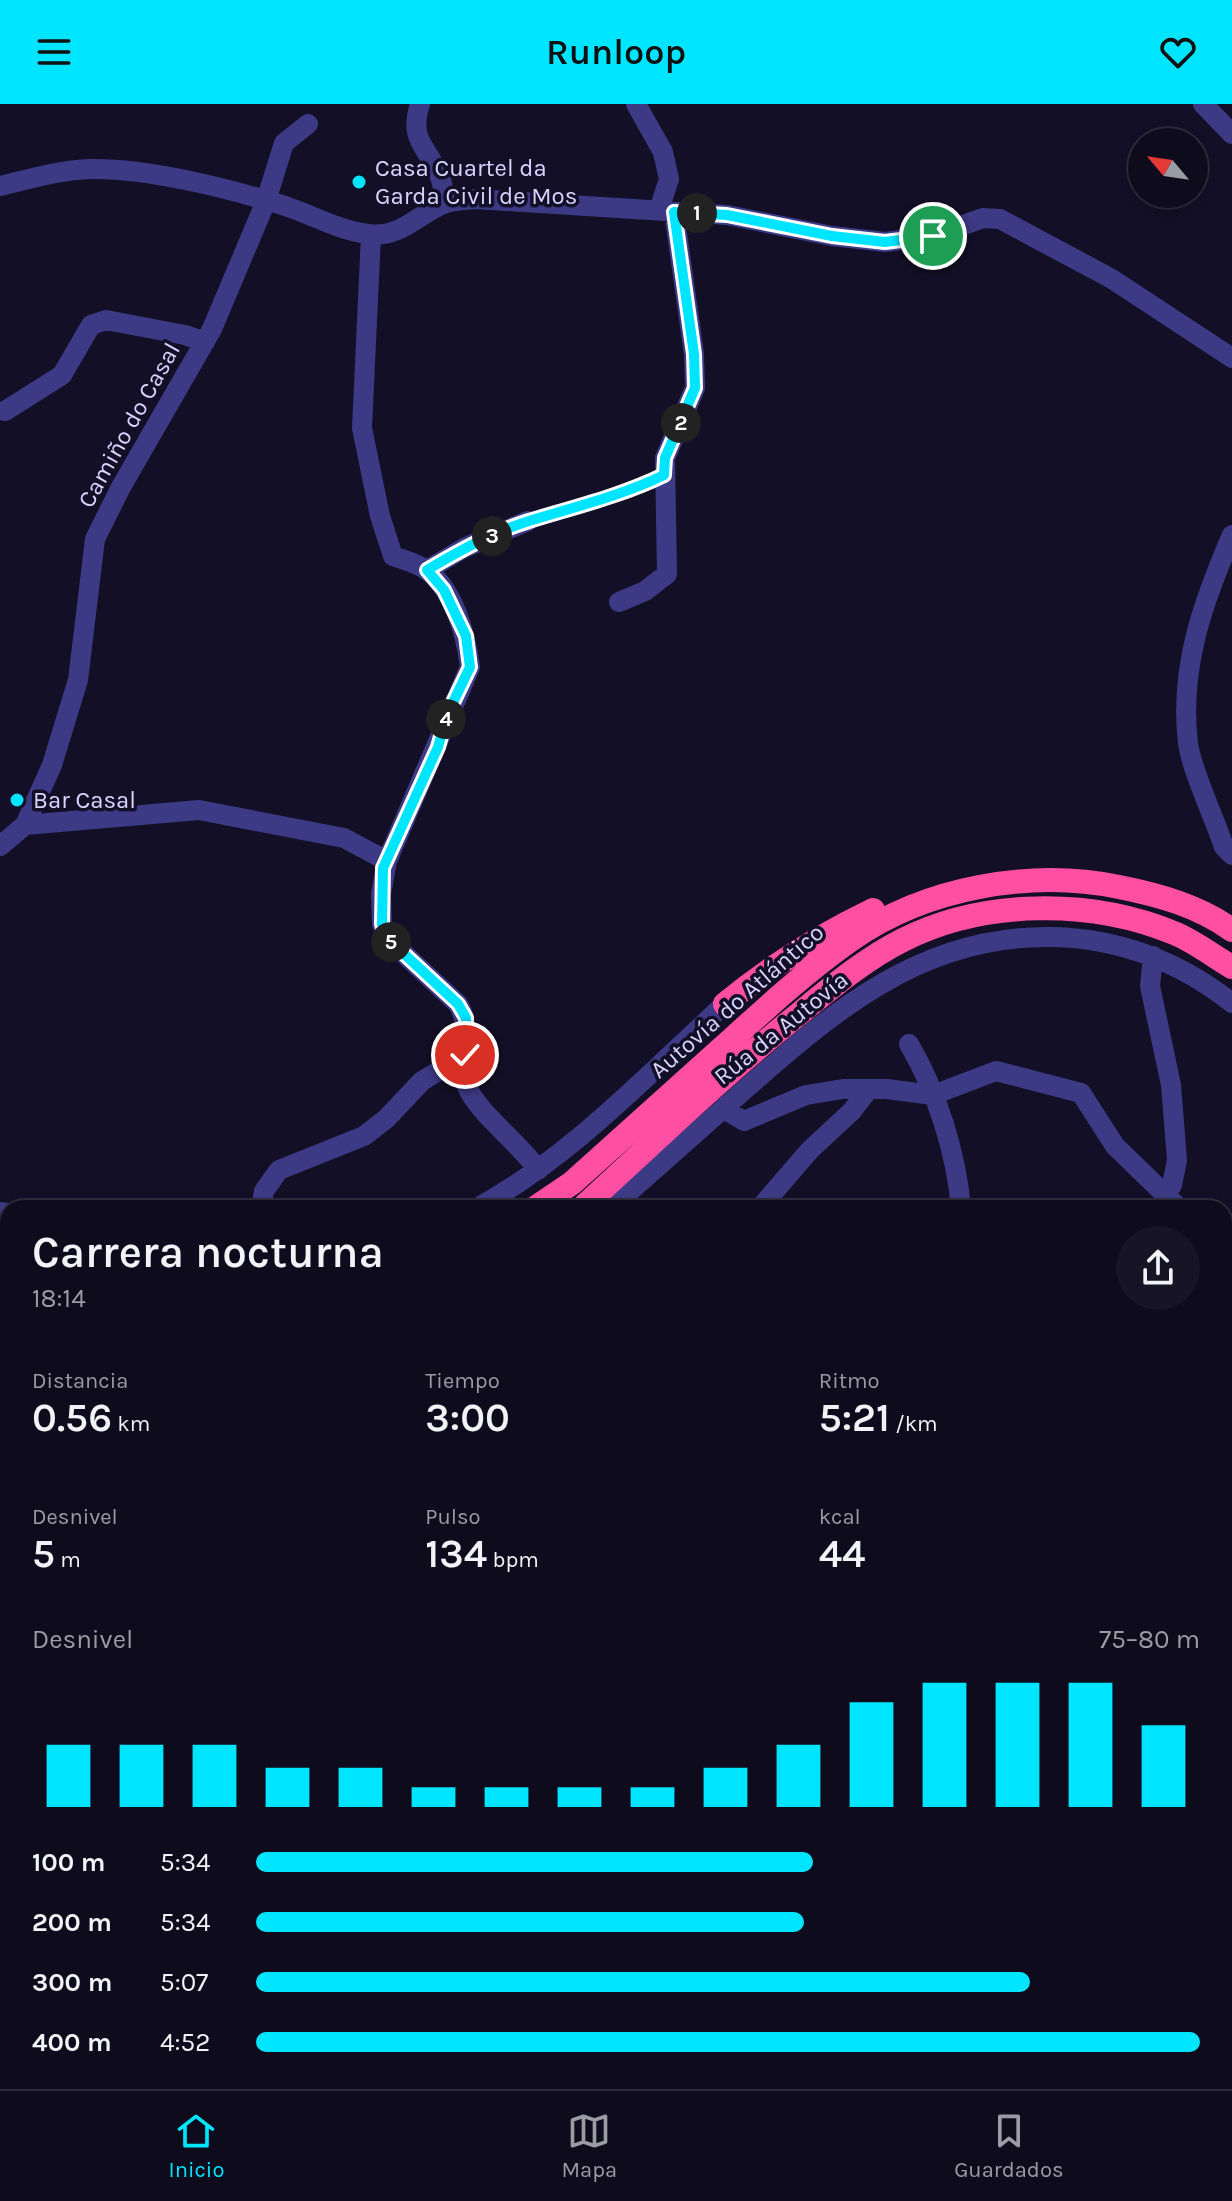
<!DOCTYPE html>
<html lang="es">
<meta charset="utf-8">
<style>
body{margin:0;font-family:Karla,sans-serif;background:#171425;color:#f1f3f6;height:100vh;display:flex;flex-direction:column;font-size:30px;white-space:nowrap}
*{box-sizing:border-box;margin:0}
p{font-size:26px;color:#9b9ba3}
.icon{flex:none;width:44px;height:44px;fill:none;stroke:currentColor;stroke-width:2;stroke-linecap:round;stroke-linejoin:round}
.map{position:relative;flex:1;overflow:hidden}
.details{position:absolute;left:0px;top:1096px;width:1232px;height:890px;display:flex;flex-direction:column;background:#0e0b1c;border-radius:24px 24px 0 0;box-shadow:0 4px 12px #0003,0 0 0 2px #2e2b3b}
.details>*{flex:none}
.needle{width:52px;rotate:299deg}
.tools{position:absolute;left:1128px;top:24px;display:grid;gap:16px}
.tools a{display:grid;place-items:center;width:80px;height:80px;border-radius:50%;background:#0e0b1c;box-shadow:0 4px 12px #0003,0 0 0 2px #2e2b3b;font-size:40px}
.pin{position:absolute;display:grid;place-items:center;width:68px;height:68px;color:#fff;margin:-34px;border:4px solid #fff;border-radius:50%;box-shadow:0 2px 8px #0007}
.km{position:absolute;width:40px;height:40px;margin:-20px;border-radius:50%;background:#222;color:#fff;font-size:22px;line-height:40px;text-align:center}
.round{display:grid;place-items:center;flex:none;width:84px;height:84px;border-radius:42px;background:#171425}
.summary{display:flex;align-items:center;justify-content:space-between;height:136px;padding:0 32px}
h1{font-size:44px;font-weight:600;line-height:60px}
.stats{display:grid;grid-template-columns:repeat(3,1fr);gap:12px;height:136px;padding:8px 32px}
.stats div{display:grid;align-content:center}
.stats b{font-size:40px;font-weight:600}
.stats small{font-size:22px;font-weight:400}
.stats p{font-size:22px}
.chart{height:224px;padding:16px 32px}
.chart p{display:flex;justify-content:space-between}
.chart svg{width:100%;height:144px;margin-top:8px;stroke:#00e5ff;stroke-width:6}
ul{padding:0 32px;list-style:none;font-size:26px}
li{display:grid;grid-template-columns:128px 96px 1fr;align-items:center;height:60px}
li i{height:20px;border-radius:10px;background:#00e5ff}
header{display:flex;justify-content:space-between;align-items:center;height:104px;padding:0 32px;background:#00e5ff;color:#111;font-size:36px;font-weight:600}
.tab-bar{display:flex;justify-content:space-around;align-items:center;height:112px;border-top:2px solid #2e2b3b;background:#0e0b1c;font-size:22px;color:#9b9ba3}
.tab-bar a{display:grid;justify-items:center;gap:4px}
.tab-bar .selected{color:#00e5ff}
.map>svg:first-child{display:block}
.green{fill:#12302f}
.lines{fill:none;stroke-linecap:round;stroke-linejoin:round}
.path{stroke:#2fb8b0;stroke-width:3;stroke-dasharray:4 6;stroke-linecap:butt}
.minor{stroke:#3d3a85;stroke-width:20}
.motorway{stroke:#ff4fa3;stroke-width:24}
.route-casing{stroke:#fff;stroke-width:16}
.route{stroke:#00e5ff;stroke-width:10}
.poi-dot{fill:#00e5ff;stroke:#130f26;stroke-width:3}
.labels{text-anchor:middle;stroke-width:7;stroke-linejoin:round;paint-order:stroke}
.poi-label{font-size:24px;fill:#d9d4ff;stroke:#130f26;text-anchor:start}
.street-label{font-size:24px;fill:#d9d4ff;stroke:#130f26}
</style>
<header><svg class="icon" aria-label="menu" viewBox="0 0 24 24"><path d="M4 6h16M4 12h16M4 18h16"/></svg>Runloop<svg class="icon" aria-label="heart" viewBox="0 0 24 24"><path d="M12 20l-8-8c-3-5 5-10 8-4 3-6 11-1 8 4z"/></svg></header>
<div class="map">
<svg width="1232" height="1985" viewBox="0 0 1232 1985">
<rect width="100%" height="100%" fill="#130f26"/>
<path class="green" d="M0,1473L8,1475V1978H1134L1126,1985H0Z"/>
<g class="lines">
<path class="path" d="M543,413L646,379"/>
<path class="minor" d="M420,0C408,38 428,42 440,73C443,81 444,90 446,99
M636,0L663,48L669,75L659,106
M1203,0L1232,30
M0,82C29,75 60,66 90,65C147,64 227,84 282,101C311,110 337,126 368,130C401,135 418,109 446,99C454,96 467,96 476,95L727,111L832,132L885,138L933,132L983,114L1000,115L1112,175L1232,254
M5,307L62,271L91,221L106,216L185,231L205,238
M1232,431C1203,498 1179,564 1188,639C1191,665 1215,715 1224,743L1232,751
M427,466L464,444L528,417
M619,498L645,487L667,470L665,354L695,284L694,250L674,108
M25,721L199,706L344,734L387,757L470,563C466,532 455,488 428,467C419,460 404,456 393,452L380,412L362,324L371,131
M0,742L25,721L52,661L78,576L95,435L121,383L212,225L266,97L284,39L308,20
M387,757L381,790L382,820L388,835L458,900C474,925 457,953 466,980C476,1008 519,1038 538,1066
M1153,852L1150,882L1171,981L1177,1056L1172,1081L1165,1090
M909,940C937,988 956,1048 961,1104
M724,1005L744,1017L806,991L843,985H887L933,991L996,967L1081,989L1115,1042L1179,1104
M261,1104L264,1087L279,1066L364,1032L386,1015L422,977L465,951
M477,1104C572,1052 646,972 725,900
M611,1104C655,1065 699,1026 743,987C835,906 923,830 1054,833C1121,835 1179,857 1232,899
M760,1104L810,1046L852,1007L868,986
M0,1108L8,1109
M1224,1158L1232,1170
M0,1180L8,1181
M0,1265L8,1266
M513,1978L538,1985
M621,1978L626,1985
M343,1985L359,1978"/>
<path class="motorway" d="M725,900C771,862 819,832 873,806
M535,1104L572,1079C622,1034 672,989 721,945C764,906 805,868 852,835C927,783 1031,765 1119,783C1159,791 1199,802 1232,826
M582,1104C653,1039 723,971 799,910C832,883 865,855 903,836C984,795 1091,795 1174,829C1194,837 1213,852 1232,863
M0,1138H8
M0,1164L8,1165"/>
</g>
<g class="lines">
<g class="route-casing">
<path id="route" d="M465,951L466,914L458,900L388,835L382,820L383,764L438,643L447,611L470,563L466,532L444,486L427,466C459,447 493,428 529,417C574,403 621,392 664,371L665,354L695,284L694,250L674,108L727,111L832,132L885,138L933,132"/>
</g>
<use href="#route" class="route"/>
</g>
<g class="poi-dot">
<circle cx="359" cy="78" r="8"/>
<circle cx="17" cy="696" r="8"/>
</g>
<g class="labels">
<g class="poi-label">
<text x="375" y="72">Casa Cuartel da<tspan x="375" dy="28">Garda Civil de Mos</tspan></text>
<text x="33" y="704">Bar Casal</text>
</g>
<g class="street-label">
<text transform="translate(129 321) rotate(-61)" y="8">Camiño do Casal</text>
<text transform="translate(737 897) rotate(-41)" y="8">Autovía do Atlántico</text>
<text transform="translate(781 924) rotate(-39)" y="8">Rúa da Autovía</text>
</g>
</g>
</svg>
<div class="tools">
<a><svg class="needle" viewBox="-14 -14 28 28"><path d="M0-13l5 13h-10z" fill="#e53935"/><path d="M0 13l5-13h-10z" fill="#9b9ba3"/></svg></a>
</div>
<div class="pin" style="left:933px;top:132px;background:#1e9e55"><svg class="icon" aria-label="arrive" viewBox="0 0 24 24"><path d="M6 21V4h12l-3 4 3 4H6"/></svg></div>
<div class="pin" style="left:465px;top:951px;background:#d93025"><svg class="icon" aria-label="check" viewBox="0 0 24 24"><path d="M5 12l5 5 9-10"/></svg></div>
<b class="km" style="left:697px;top:109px">1</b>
<b class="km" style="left:681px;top:319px">2</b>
<b class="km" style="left:492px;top:432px">3</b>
<b class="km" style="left:446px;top:615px">4</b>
<b class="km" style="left:391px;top:838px">5</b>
<section class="details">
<div class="summary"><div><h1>Carrera nocturna</h1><p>18:14</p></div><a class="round"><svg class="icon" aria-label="share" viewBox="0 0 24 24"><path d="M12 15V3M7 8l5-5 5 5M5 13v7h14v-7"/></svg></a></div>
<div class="stats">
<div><p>Distancia</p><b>0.56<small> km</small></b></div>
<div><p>Tiempo</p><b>3:00</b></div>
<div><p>Ritmo</p><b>5:21<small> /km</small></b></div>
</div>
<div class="stats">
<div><p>Desnivel</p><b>5<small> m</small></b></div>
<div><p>Pulso</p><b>134<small> bpm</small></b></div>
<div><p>kcal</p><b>44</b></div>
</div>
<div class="chart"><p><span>Desnivel</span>75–80 m</p>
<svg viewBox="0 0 160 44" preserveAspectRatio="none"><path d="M5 44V25M15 44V25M25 44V25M35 44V32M45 44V32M55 44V38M65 44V38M75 44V38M85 44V38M95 44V32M105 44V25M115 44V12M125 44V6M135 44V6M145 44V6M155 44V19"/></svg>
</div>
<ul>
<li><b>100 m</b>5:34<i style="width:59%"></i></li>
<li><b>200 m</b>5:34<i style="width:58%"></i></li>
<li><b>300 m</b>5:07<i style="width:82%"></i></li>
<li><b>400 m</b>4:52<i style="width:100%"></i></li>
</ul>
</section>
</div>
<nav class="tab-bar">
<a class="selected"><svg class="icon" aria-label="home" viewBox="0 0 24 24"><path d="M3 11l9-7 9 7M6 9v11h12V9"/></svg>Inicio</a>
<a><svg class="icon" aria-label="map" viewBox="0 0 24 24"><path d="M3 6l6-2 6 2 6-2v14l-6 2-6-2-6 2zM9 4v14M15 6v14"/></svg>Mapa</a>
<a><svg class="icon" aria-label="saved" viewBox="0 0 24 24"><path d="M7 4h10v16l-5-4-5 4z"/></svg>Guardados</a>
</nav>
